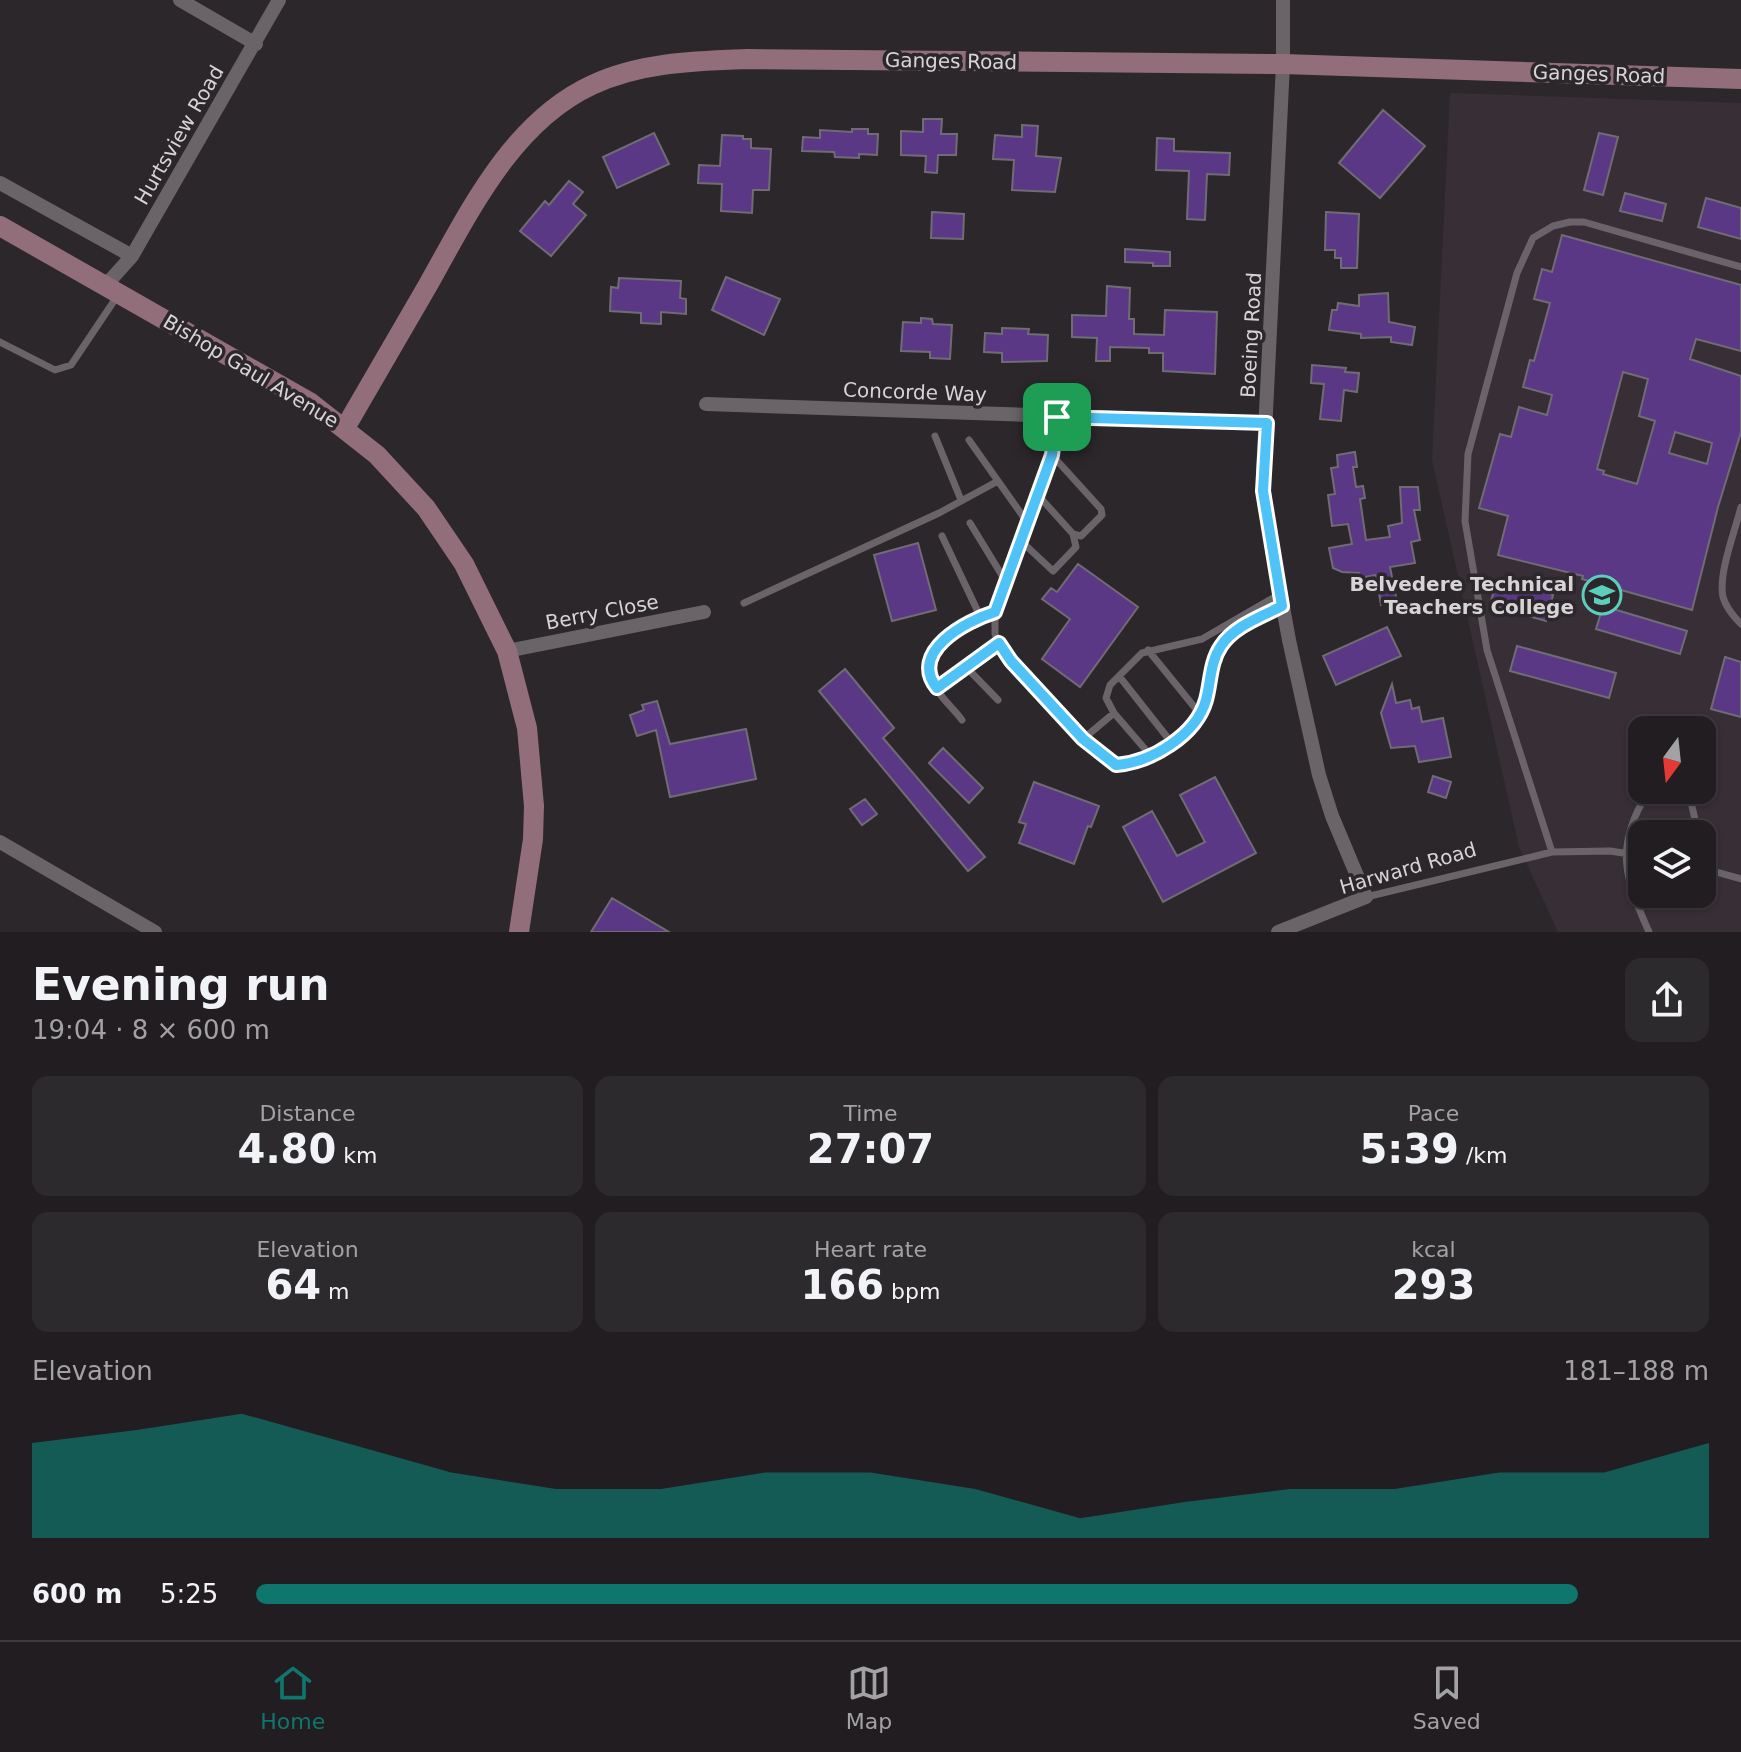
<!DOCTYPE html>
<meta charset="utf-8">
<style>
body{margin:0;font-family:"DejaVu Sans",sans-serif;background:#2d2a2d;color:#f1f3f6;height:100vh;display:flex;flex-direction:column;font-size:30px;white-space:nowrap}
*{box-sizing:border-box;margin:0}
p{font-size:26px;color:#a2a2a5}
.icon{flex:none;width:44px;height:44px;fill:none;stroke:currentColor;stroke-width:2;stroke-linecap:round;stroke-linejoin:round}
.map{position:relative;height:932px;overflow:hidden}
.side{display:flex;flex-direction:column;background:#211d20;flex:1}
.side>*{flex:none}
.needle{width:52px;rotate:195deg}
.controls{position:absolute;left:1628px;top:716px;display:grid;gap:16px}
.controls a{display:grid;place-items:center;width:88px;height:88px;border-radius:16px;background:#211d20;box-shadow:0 2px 6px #0004,0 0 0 2px #3e3b3e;font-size:40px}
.pin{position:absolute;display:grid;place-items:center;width:68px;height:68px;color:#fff;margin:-34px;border-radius:16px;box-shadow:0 4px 12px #0006}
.round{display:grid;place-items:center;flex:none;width:84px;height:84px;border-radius:16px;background:#2d2a2d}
.overview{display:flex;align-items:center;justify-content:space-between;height:136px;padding:0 32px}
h1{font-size:44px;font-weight:600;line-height:60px}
.stats{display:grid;grid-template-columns:repeat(3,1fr);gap:12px;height:136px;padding:8px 32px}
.stats div{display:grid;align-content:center;border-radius:16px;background:#2d2a2d;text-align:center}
.stats b{font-size:40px;font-weight:600}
.stats small{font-size:22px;font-weight:400}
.stats p{font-size:22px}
.chart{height:224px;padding:16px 32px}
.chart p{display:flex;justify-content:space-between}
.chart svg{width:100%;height:144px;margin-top:8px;fill:#0f766e;opacity:.7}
ul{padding:0 32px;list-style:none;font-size:26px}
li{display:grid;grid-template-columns:128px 96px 1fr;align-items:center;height:60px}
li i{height:20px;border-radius:10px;background:#0f766e}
.dock{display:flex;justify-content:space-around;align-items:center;height:112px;border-top:2px solid #3e3b3e;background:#211d20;font-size:22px;color:#a2a2a5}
.dock a{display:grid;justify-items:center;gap:4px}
.dock .current{color:#0f766e}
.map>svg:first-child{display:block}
.built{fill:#382e36;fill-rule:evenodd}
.building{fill:#5a3885;stroke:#6f6c73;stroke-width:2;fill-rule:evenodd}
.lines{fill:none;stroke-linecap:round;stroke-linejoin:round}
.lane{stroke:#6a6469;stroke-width:7}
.street{stroke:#6a6469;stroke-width:14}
.secondary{stroke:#926e7a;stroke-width:20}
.route-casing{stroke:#fff;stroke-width:16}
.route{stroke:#4fc3f7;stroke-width:10}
.labels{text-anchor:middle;stroke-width:7;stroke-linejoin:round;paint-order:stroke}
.street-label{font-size:20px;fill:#d7d4d6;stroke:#2c272b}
.poi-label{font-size:20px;font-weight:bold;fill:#d7d4d6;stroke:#2c272b;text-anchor:end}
</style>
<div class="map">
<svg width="1741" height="932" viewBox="0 0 1741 932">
<rect width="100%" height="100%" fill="#2c272b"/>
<path class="built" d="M1450,93L1741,103V932H1558L1519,847L1432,460ZM1642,730H1702V790H1642ZM1642,834H1702V894H1642Z"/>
<path class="building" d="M1383,110L1425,146L1380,198L1339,163Z
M923,119H942L941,134H957L956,155H938L937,173L925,172L926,156L901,155V131L923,132Z
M1022,125L1038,126L1036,156L1061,158L1055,192L1012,190L1014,160L993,159L995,135L1022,137Z
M852,129H868V134H878L877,155L859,154V158L835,157L834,152L802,151L803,137L820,138V130L852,132Z
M654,133L669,164L617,188L603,157Z
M1599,133L1618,137L1603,195L1584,190Z
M722,135L743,136V139H751V148L771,149L769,190H753L752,213L721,211L722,184L698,183L699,165L720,166Z
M1157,138L1174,139V151L1230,153L1229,175L1207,174L1205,220L1187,219L1189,171L1156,170Z
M569,181L583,192L573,204L586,215L551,256L520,231L545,201L549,205Z
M1625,193L1666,204L1662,221L1620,211Z
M1706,198L1741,208V239L1698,227Z
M932,212L964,214L963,239L931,238Z
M1326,212L1359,214L1357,268H1341V258H1335V250H1325Z
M1562,235L1741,285V351L1696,339L1690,359L1741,376V432L1718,507L1692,610L1582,579L1583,576L1498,555L1508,516L1479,508L1500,434L1511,437L1519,407L1547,415L1552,395L1523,387L1530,360L1534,361L1550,303L1534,299L1542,269L1552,272ZM1623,372L1648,379L1639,416L1655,421L1637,484L1603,474L1604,471L1597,469ZM1675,432L1712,443L1707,464L1669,453Z
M1125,249L1170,252V266H1153V263L1125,262Z
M726,277L780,299L764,335L712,310Z
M619,278L681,281L680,298L686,299V314L661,312V324L641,323V313L610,311L611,287L618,288Z
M1107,286L1130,288L1129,319H1134V334L1164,335L1165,310L1217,312L1215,374L1163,371V353H1149V348L1110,347V361H1096L1097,338L1072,337V315L1106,316Z
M1388,293L1389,322L1415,327L1412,345L1391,342V337L1361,338V334L1329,330L1332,310H1337L1338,303L1359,306V295Z
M921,318L932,319L933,324L952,325L950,359L930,358V352L901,351L903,322L921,323Z
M1002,328L1029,329L1028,334L1048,335L1047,361L1002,362V353L984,352L985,333L1002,334Z
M1312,365L1346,368L1345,372L1359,373L1357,392L1344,390L1341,421L1320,419L1324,384L1311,383Z
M1355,452L1357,467H1353L1356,487L1363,486L1365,498L1360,499L1366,540L1390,537L1388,526L1402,523L1400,487H1418L1420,510H1414L1420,540L1411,542L1415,563L1390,567L1397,602L1381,605L1376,575L1360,578L1359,573L1342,572L1333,568L1329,548L1352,544L1348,524L1332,526L1328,495L1335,494L1331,468L1338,467L1337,455Z
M918,543L936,610L892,621L874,555Z
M1078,564L1138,607L1080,687L1042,659L1070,619L1042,599L1051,588L1057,592Z
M1497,579L1553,595L1546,621L1490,605Z
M1603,606L1687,631L1680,654L1596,629Z
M1387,627L1401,656L1336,685L1323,656Z
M1517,646L1616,673L1609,698L1510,671Z
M1725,657L1741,662V717L1711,709Z
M845,669L894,728L883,738L985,857L968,871L819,691Z
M1392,684L1396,703L1410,700L1412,709L1419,707L1422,722L1443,718L1451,757L1419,762L1415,746L1391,748L1381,713Z
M657,701L670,744L746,729L756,779L670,797L656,730L637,736L630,715L644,710L642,705Z
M943,748L983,788L969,803L929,763Z
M1433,776L1451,782L1446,798L1428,792Z
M1215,777L1256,853L1163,902L1123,827L1152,811L1177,856L1205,842L1180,795Z
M1034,782L1099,806L1091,827L1088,826L1074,864L1019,843L1026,824L1019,822Z
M865,799L877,814L862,825L850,809Z
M612,898L669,932H591Z"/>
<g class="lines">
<path class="lane" d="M0,342L55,370L71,365L118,295
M935,436L961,500
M969,440L1027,522
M1052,455L995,612V634L1004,652L1083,739L1116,765C1152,763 1196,735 1206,700C1211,682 1210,662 1220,646C1234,626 1261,617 1282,606
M1037,494L1073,534L1081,536L1102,515L1101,509L1052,455L1057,417
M1741,507C1735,531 1718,574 1723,597C1726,608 1733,616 1741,624
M970,523L1006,582
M942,536L980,616
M1021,541L1053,571L1076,547L1073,534
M744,603L939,513L998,481
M1148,650L1200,714
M967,668L998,700
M1119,676L1171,742
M937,688L999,643
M962,720C953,708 936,693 930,679C917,647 971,619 995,612
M1083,739L1114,713
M1151,756L1114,713L1106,698L1110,685L1142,653L1202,639L1280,594
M1552,852L1487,650L1465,521L1468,454L1517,273L1533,238L1553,226L1570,222H1584L1741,267
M1702,868L1741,879
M1366,897L1552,852L1610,851L1642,856
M1649,932C1625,878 1614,847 1647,794L1666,793L1691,802L1697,828L1694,834"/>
<path class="street" d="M180,0L256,44
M0,183L132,256
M106,285L132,256L279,0
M706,404L1267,423
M507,651L704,612
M0,842L155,932
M1278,932L1366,897L1332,816L1319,775L1289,640L1265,508L1263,473L1283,64V0"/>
<path class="secondary" d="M0,226L311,403L377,455L426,508L464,564L507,651L527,728L534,806L533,839L519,932
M345,428C373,380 400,333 428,285C469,212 512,122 592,85C641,62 696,61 748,59L1283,64L1741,79"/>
</g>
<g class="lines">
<g class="route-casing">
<path id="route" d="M1057,417L1267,423L1263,491L1282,606C1261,617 1234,626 1221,646C1210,662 1211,682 1206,700C1196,735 1152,762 1116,765L1083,739L1011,661L999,643L937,688C908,652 966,621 995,612L1052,455Z"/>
</g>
<use href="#route" class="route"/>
</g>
<defs>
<g id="university-ring" transform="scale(2)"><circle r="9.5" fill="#2c272b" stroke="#5ccebb" stroke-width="1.5"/><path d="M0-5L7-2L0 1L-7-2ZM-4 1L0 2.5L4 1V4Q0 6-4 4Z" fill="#5ccebb"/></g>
</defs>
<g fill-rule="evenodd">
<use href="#university-ring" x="1602" y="595"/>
</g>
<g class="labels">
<g class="street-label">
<text transform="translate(951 61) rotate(1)" y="7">Ganges Road</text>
<text transform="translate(1599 74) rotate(2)" y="7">Ganges Road</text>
<text transform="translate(179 135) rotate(-60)" y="7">Hurtsview Road</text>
<text transform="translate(1251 335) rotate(-87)" y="7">Boeing Road</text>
<text transform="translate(251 371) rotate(31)" y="7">Bishop Gaul Avenue</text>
<text transform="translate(915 392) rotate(2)" y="7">Concorde Way</text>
<text transform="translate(602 612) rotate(-11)" y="7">Berry Close</text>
<text transform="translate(1408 868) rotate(-16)" y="7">Harward Road</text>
</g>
<g class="poi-label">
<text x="1574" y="591">Belvedere Technical<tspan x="1574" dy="23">Teachers College</tspan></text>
</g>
</g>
</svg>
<div class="controls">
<a><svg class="needle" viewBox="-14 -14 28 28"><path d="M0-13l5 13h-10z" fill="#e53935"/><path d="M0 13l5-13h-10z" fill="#a2a2a5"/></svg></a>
<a><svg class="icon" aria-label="layers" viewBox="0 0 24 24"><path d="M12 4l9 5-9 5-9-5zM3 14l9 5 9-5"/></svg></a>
</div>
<div class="pin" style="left:1057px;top:417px;background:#1e9e55"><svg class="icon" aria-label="arrive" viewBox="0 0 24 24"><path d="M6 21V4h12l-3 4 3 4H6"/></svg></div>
</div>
<section class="side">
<div class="overview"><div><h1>Evening run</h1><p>19:04 · 8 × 600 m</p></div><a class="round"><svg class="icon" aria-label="share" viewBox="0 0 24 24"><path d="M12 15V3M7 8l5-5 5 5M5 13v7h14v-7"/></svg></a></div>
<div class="stats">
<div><p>Distance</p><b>4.80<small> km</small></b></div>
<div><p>Time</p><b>27:07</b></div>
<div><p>Pace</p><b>5:39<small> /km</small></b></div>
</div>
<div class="stats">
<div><p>Elevation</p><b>64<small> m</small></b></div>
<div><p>Heart rate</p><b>166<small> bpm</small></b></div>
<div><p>kcal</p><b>293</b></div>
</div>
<div class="chart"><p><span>Elevation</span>181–188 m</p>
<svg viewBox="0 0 160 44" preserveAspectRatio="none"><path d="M0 44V15L10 11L20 6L30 15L40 24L50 29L60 29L70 24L80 24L90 29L100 38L110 33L120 29L130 29L140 24L150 24L160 15V44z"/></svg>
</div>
<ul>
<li><b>600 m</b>5:25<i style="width:91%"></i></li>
</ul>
</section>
<nav class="dock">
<a class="current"><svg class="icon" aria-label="home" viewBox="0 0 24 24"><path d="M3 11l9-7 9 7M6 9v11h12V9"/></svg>Home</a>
<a><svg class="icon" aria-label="map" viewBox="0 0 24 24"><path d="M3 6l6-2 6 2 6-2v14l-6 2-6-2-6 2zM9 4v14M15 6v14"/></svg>Map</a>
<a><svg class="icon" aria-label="saved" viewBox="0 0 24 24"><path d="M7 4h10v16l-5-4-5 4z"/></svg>Saved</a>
</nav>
